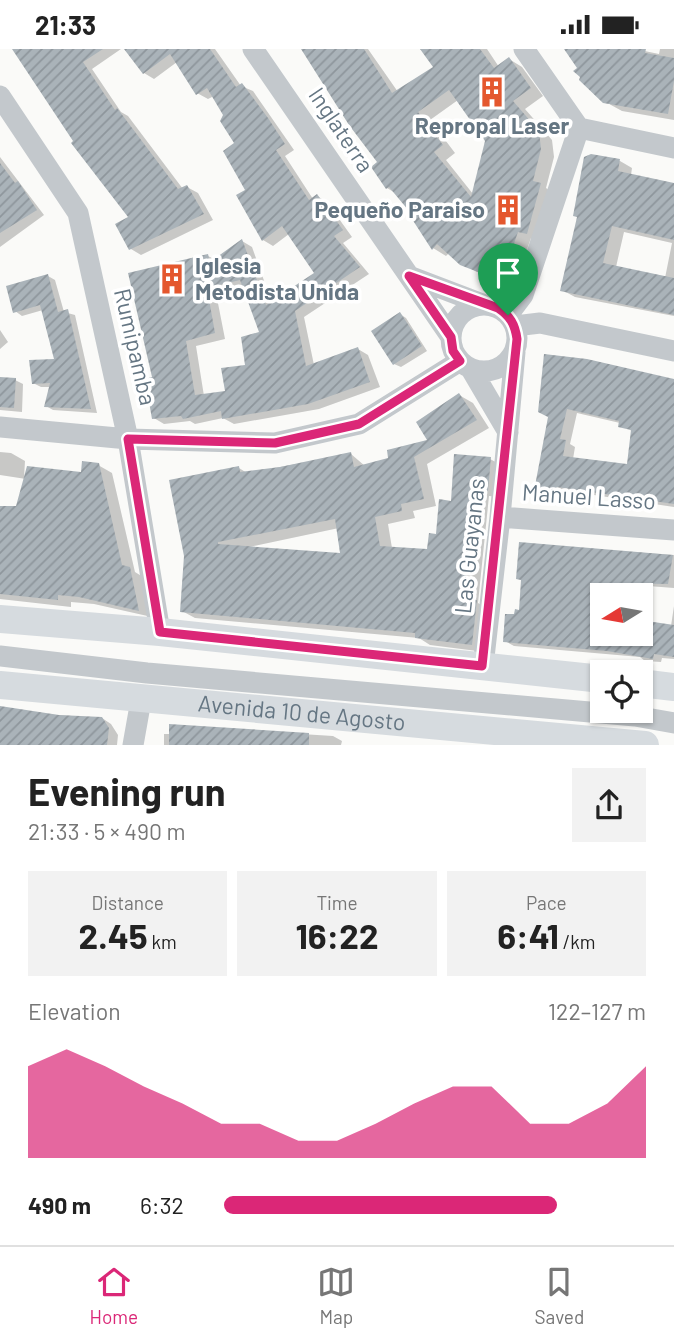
<!DOCTYPE html>
<meta charset="utf-8">
<style>
body{margin:0;font-family:Barlow,sans-serif;background:#f2f2f2;color:#222;height:100vh;display:flex;flex-direction:column;font-size:26px;white-space:nowrap}
*{box-sizing:border-box;margin:0}
p{font-size:23px;color:#767676}
.icon{flex:none;width:38px;height:38px;fill:none;stroke:currentColor;stroke-width:2;stroke-linecap:round;stroke-linejoin:round}
.map{position:relative;height:696px;overflow:hidden}
.sheet{display:flex;flex-direction:column;background:#fff;flex:1}
.sheet>*{flex:none}
.needle{width:46px;rotate:259deg}
.tools{position:absolute;left:590px;top:534px;display:grid;gap:14px}
.tools a{display:grid;place-items:center;width:63px;height:63px;border-radius:0px;background:#fff;box-shadow:0 2px 5px #0004;font-size:35px}
.pin{position:absolute;display:grid;place-items:center;width:60px;height:60px;color:#fff;margin:-72px -30px;border-radius:50% 50% 50% 0;rotate:-45deg;box-shadow:0 0 7px #0007}
.pin .icon{rotate:45deg}
.round{display:grid;place-items:center;flex:none;width:74px;height:74px;border-radius:0px;background:#f2f2f2}
.headline{display:flex;align-items:center;justify-content:space-between;height:119px;padding:0 28px}
h1{font-size:38px;font-weight:700;line-height:52px}
.stats{display:grid;grid-template-columns:repeat(3,1fr);gap:10px;height:119px;padding:7px 28px}
.stats div{display:grid;align-content:center;border-radius:0px;background:#f2f2f2;text-align:center}
.stats b{font-size:35px;font-weight:700}
.stats small{font-size:19px;font-weight:400}
.stats p{font-size:19px}
.chart{height:196px;padding:14px 28px}
.chart p{display:flex;justify-content:space-between}
.chart svg{width:100%;height:126px;margin-top:7px;fill:#db2777;opacity:.7}
ul{padding:0 28px;list-style:none;font-size:23px}
li{display:grid;grid-template-columns:112px 84px 1fr;align-items:center;height:52px}
li i{height:18px;border-radius:9px;background:#db2777}
.status{display:flex;justify-content:space-between;align-items:center;height:49px;padding:0 35px;background:#fff;direction:ltr}
.status svg{height:19px;fill:currentColor}
.menu{display:flex;justify-content:space-around;align-items:center;height:98px;border-top:2px solid #e0e0e0;background:#fff;font-size:19px;color:#767676}
.menu a{display:grid;justify-items:center;gap:4px}
.menu .active{color:#db2777}
.map>svg:first-child{display:block}
.shadow{fill:#0003;fill-rule:evenodd}
.building{fill:url(#building-hatch);fill-rule:evenodd}
.lines{fill:none;stroke-linecap:round;stroke-linejoin:round}
.minor{stroke:#c3c8cc;stroke-width:21}
.major{stroke:#d6dbdf;stroke-width:28}
.route-casing{stroke:#fff;stroke-width:14}
.route{stroke:#db2777;stroke-width:9}
.labels{text-anchor:middle;stroke-width:7;stroke-linejoin:round;paint-order:stroke}
.poi-label{font-size:23px;font-weight:bold;fill:#657683;stroke:#fff}
.street-label{font-size:23px;fill:#657683;stroke:#fff}
</style>
<div class="status"><b>21:33</b><svg viewBox="0 0 49 12"><path d="M0 12V9h3v3zM5 12V6h3v6zM10 12V3h3v9zM15 12V0h3v12zM26 1h20v11H26zM47 4h2v5h-2z"/></svg></div>
<div class="map">
<svg width="674" height="696" viewBox="0 0 674 696">
<defs>
<pattern id="building-hatch" width="6" height="6" patternUnits="userSpaceOnUse" patternTransform="scale(1.75)"><rect width="6" height="6" fill="#aab3b9"/><path d="M-1 1l2-2M0 6l6-6M5 7l2-2" fill="none" stroke="#8e969c"/></pattern>
</defs>
<rect width="100%" height="100%" fill="#fafaf8"/>
<path class="shadow" d="M14,0H121L92,20L121,63L128,67L183,140L187,138L198,144L213,171L141,206L131,200V168L75,93Z
M126,0H215L241,37L253,42L294,101L285,107L313,150L317,147L327,153L352,188L343,194L369,225L304,268L314,316L358,300L368,306L380,338L319,360L234,375L223,369L195,375L190,372L164,375L154,369V329L208,207L216,211L242,192L252,198L272,254L317,225L289,185L273,197L263,191L236,94L225,65L214,47L208,50L197,44L177,13L154,30L144,24ZM245,237L262,284L247,317L227,343L204,347L196,297L225,290L216,244Z
M302,0H368L398,43L435,18L422,0H487L499,18L509,10L522,18L543,47L525,60L552,91L554,108L546,139L553,144L540,191L531,189L514,238L475,222L449,204L446,207L433,199L417,169L397,145L387,139L373,118L380,113ZM458,51L487,92L473,145L446,111L455,104L430,71Z
M566,0H635L659,5L660,0H674V71L622,62L611,56L581,31L580,19Z
M591,107L620,112L632,119L631,126L674,135V267L575,248L562,241ZM624,183L672,194L665,229L616,218Z
M0,108L44,166L0,198Z
M48,227L55,231L64,263L75,266L97,364L53,361L46,357L51,338H41L33,334L56,312L43,261L22,267L15,262Z
M400,265L406,269L427,302L401,318L394,315Z
M0,281L8,293L0,300Z
M0,330L15,331L23,335L22,363L0,361Z
M674,331V458L567,442L566,450L546,447L536,441L550,368L540,362ZM577,364L620,374L633,383L629,417L573,410L575,398L570,395Z
M459,346L473,354L489,379L427,415L436,457L413,462L415,469L388,475L392,499L428,501L452,454L490,410L503,417L501,448L489,447L478,554L489,561L485,603L430,596L419,589L195,569L182,562L239,419L247,424L351,405L365,417L391,411L429,392ZM339,479L342,506L249,498Z
M0,403L11,404L25,412L24,429L82,425L98,416L112,424L135,523L143,528L152,568L94,555L71,553V558L0,550V458L18,459L26,430L0,426Z
M520,495L674,506V539L648,537L644,574L671,577L674,557V610L662,609L661,613L645,612L640,608L514,597L505,592L521,562L523,532L517,529ZM602,546H640V584H602Z
M0,658L27,664L102,669L111,675L118,686L117,696H0Z
M171,677L333,687L342,692L341,696H164V685H170Z"/>
<path class="building" d="M12,0H103L83,13L115,61L117,59L178,140L187,136L204,165L129,201L115,175L128,168L71,94L73,92Z
M124,0H210L236,38L242,34L268,69L285,95L276,101L309,151L317,145L343,181L334,187L360,218L295,262L306,317L358,298L370,333L308,355L222,370L221,362L183,370L181,367L152,370L145,330L152,328L128,224L208,205L210,213L242,190L266,256L314,224L282,177L262,192L236,146L245,141L223,102L234,94L220,72L223,66L207,39L196,46L170,5L143,25ZM240,231L259,283L241,288L245,316L221,319L225,342L195,346L186,292L215,284L207,239Z
M301,0H364L392,44L433,18L420,0H480L494,19L509,8L531,39L513,52L539,82L541,100L533,132L541,134L527,185L518,183L501,232L460,216L437,195L432,201L412,170L414,168L389,138L386,140L371,118L377,113L349,76ZM449,41L485,92L471,148L434,103L443,96L418,63Z
M564,0H646L645,4L674,9V32L668,65L603,54L579,31L580,28L573,22L577,19Z
M591,105L620,110L618,122L674,134V191L612,177L603,214L674,229V266L560,242L577,168L573,167L584,108Z
M0,114L15,134L18,132L37,161L0,184Z
M48,225L58,263L68,260L91,360L44,358L50,334L32,335L29,311L54,310L40,256L13,264L6,237Z
M400,263L422,297L393,316L371,282Z
M544,305L587,310L674,330V455L557,438L556,446L534,442L548,368L538,363ZM567,360L619,372L618,378L631,381L627,415L563,407L566,391L560,390Z
M0,328L16,329L14,359L0,358Z
M459,344L477,371L414,408L424,450L401,455L402,462L375,468L380,497L427,500L429,484L436,485L439,450L451,452L454,405L491,408L488,442L476,440L464,550L477,551L472,596L415,589V584L180,563L184,507L169,431L239,417L240,423L280,418L351,403L354,418L388,409L387,401L427,391L416,373ZM335,470L340,504L218,495V493Z
M82,412L99,414L122,516L130,518L139,562L79,548L58,546V551L0,545V457H16L27,417L81,423Z
M519,493L673,506L668,535L616,534L615,544L602,546V584H640V571L674,576V608L654,605L653,610L607,602L503,593L505,565H514L515,560L519,561L521,531L516,530Z
M0,657L59,666L102,668L109,679L107,696H0Z
M169,675L309,684V696H169Z"/>
<g class="lines">
<path class="minor" d="M253,0L451,288
M524,0L579,79L674,99
M0,47L78,164L128,390L160,583
M409,227L485,256
M451 289a33 33 0 1 1 66 0a33 33 0 1 1-66 0Z
M508,266L523,246L579,79
M515,277L540,274L674,302
M471,320L508,383
M0,378L128,390L275,394L359,375L460,312
M500,468L674,481
M0,607L147,624L635,667L674,674
M483,617L500,468L515,303
M133,696L141,651"/>
<g class="major">
<path d="M0,570L160,583L602,630"/>
<path d="M640,634L674,638"/>
<path id="s1" d="M0,636L645,696"/>
</g>
</g>
<g class="lines">
<g class="route-casing">
<path id="route" d="M409,227L498,259C510,267 515,275 517,290L482,617L160,583L128,390L275,394L359,375L460,312L453,302L451,288Z"/>
</g>
<use href="#route" class="route"/>
</g>
<defs>
<g id="building-bare" transform="scale(2.415)"><path d="M-4-6H4V6H1V3H-1V6H-4ZM-2.5-4.3h1.7v1.8h-1.7ZM.8-4.3h1.7v1.8H.8ZM-2.5-1h1.7V.8h-1.7ZM.8-1h1.7V.8H.8Z" fill="#e4572e" stroke="#fff" stroke-width="2.5" paint-order="stroke"/></g>
</defs>
<g fill-rule="evenodd">
<use href="#building-bare" x="492" y="43"/>
<use href="#building-bare" x="508" y="161"/>
<use href="#building-bare" x="172" y="230"/>
</g>
<g class="labels">
<g class="poi-label">
<text x="492" y="85">Repropal Laser</text>
<text x="485" y="169" text-anchor="end">Pequeño Paraiso</text>
<text x="195" y="225" text-anchor="start">Iglesia<tspan x="195" dy="26">Metodista Unida</tspan></text>
</g>
<g class="street-label">
<text transform="translate(341 81) rotate(56)" y="8">Inglaterra</text>
<text transform="translate(135 298) rotate(77)" y="8">Rumipamba</text>
<text transform="translate(589 448) rotate(4)" y="8">Manuel Lasso</text>
<text transform="translate(470 497) rotate(-84)" y="8">Las Guayanas</text>
<text dy="8" stroke="none"><textPath href="#s1" startOffset="303">Avenida 10 de Agosto</textPath></text>
</g>
</g>
</svg>
<div class="tools">
<a><svg class="needle" viewBox="-14 -14 28 28"><path d="M0-13l5 13h-10z" fill="#e53935"/><path d="M0 13l5-13h-10z" fill="#767676"/></svg></a>
<a><svg class="icon" aria-label="locate" viewBox="0 0 24 24"><circle cx="12" cy="12" r="6"/><path d="M12 2v4M12 18v4M2 12h4M18 12h4"/></svg></a>
</div>
<div class="pin" style="left:508px;top:266px;background:#1e9e55"><svg class="icon" aria-label="arrive" viewBox="0 0 24 24"><path d="M6 21V4h12l-3 4 3 4H6"/></svg></div>
</div>
<section class="sheet">
<div class="headline"><div><h1>Evening run</h1><p>21:33 · 5 × 490 m</p></div><a class="round"><svg class="icon" aria-label="share" viewBox="0 0 24 24"><path d="M12 15V3M7 8l5-5 5 5M5 13v7h14v-7"/></svg></a></div>
<div class="stats">
<div><p>Distance</p><b>2.45<small> km</small></b></div>
<div><p>Time</p><b>16:22</b></div>
<div><p>Pace</p><b>6:41<small> /km</small></b></div>
</div>
<div class="chart"><p><span>Elevation</span>122–127 m</p>
<svg viewBox="0 0 160 44" preserveAspectRatio="none"><path d="M0 44V12L10 6L20 12L30 19L40 25L50 32L60 32L70 38L80 38L90 32L100 25L110 19L120 19L130 32L140 32L150 25L160 12V44z"/></svg>
</div>
<ul>
<li><b>490 m</b>6:32<i style="width:79%"></i></li>
</ul>
</section>
<nav class="menu">
<a class="active"><svg class="icon" aria-label="home" viewBox="0 0 24 24"><path d="M3 11l9-7 9 7M6 9v11h12V9"/></svg>Home</a>
<a><svg class="icon" aria-label="map" viewBox="0 0 24 24"><path d="M3 6l6-2 6 2 6-2v14l-6 2-6-2-6 2zM9 4v14M15 6v14"/></svg>Map</a>
<a><svg class="icon" aria-label="saved" viewBox="0 0 24 24"><path d="M7 4h10v16l-5-4-5 4z"/></svg>Saved</a>
</nav>
